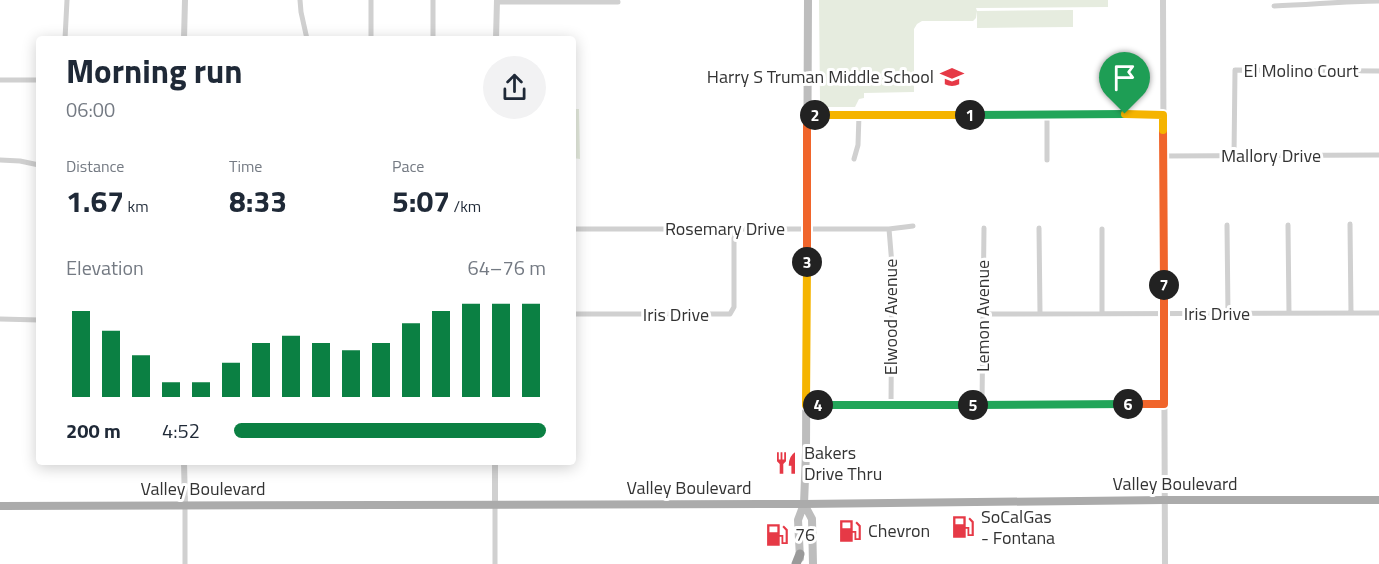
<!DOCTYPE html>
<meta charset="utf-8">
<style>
body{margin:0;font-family:"Titillium Web",sans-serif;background:#f2f2f3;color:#1f2937;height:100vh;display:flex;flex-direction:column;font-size:22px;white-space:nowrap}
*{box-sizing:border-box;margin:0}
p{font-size:20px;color:#747a83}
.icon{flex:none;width:33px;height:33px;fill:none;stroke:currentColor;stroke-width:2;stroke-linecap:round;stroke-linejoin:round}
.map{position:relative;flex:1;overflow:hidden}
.side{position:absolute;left:36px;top:36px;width:540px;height:429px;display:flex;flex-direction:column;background:#fff;border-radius:6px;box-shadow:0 3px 15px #0003}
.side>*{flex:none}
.pin{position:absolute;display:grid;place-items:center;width:51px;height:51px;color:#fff;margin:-62px -26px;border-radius:50% 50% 50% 0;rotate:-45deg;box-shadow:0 0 6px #0007}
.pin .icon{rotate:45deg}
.km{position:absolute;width:30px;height:30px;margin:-15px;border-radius:50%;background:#222;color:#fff;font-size:16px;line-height:30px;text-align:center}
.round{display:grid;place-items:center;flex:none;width:63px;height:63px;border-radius:32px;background:#f2f2f3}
.summary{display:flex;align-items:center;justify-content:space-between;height:102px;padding:0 30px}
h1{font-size:33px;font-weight:700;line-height:45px}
.stats{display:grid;grid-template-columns:repeat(3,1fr);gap:9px;height:102px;padding:6px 30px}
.stats div{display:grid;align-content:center}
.stats b{font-size:30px;font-weight:700}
.stats small{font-size:16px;font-weight:400}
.stats p{font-size:16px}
.chart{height:168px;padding:12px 30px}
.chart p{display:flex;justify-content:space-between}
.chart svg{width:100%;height:108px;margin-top:6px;stroke:#0b8043;stroke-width:6}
ul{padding:0 30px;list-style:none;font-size:20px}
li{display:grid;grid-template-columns:96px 72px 1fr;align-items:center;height:45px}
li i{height:15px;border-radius:8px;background:#0b8043}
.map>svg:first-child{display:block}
.green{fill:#e6ecdf}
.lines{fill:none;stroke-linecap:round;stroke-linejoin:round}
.minor{stroke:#d0d0d0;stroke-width:5}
.tertiary{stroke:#d0d0d0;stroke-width:6}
.secondary{stroke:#bdbdbd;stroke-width:8}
.primary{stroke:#ababab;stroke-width:8}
.motorway{stroke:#9a9a9a;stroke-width:9}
.split-1-casing{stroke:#fff;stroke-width:12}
.split-2-casing{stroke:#fff;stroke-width:12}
.split-3-casing{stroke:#fff;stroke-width:12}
.split-4-casing{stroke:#fff;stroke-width:12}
.split-5-casing{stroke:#fff;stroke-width:12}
.split-6-casing{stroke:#fff;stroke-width:12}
.split-7-casing{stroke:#fff;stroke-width:12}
.split-8-casing{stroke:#fff;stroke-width:12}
.split-9-casing{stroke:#fff;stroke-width:12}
.split-1{stroke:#22a559;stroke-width:8}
.split-2{stroke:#f5b400;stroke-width:8}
.split-3{stroke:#f0652b;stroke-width:8}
.split-4{stroke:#f5b400;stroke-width:8}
.split-5{stroke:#22a559;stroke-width:8}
.split-6{stroke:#22a559;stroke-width:8}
.split-7{stroke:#f0652b;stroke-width:8}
.split-8{stroke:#f0652b;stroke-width:8}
.split-9{stroke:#f5b400;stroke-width:8}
.labels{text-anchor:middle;stroke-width:6;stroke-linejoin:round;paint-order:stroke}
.street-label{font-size:18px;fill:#333;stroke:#fff}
.poi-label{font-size:18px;fill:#333;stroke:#fff;text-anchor:start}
</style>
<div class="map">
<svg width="1379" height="564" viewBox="0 0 1379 564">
<rect width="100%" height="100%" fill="#fff"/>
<path class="green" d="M819,0H1108V7L976,8L977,11L1073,10V27L977,28V11L976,18L973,21H922L917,24L914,29V92L864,93V98L859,99L855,107H825L820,102Z
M573,109H579L580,159L573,158Z"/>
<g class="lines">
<path class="minor" d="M300,0L301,12L307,39
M497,2H618
M1274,6C1310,5 1344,1 1379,1
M65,39L67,0
M371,39V0
M433,39V0
M1121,67L1125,114
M0,80H39
M807,115H1163
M1047,115V160
M1163,156L1379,155
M1234,156L1235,70L1379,71
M854,159L858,145L859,115
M0,160L20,161L39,165
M1350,224L1351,313
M1227,225L1228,314
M1288,225L1289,313
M1039,228L1040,313
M573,229H889L913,226
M889,229L892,265L891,405
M1102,229V313
M573,314H730L734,307V230
M983,314L1379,313
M0,319L39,320
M982,404L984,228
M806,405L1164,404
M185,564V505
M495,564V506"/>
<path class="tertiary" d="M1163,0L1165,564
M184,39L185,0
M496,39L497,0
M184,462L185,505
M495,462V506"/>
<path class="secondary" d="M804,504L812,519L813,564
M800,558L798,520L804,504L806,452L808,0"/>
<path class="primary" d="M0,506L804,504L1164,500H1379"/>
<path class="motorway" d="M796,564L800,554"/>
</g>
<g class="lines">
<g class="split-1-casing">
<path id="split-1" d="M970,115L1125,114"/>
</g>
<g class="split-2-casing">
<path id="split-2" d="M815,115H970"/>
</g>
<g class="split-3-casing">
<path id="split-3" d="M807,262V115H815"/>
</g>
<g class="split-4-casing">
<path id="split-4" d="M807,262L806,405H818"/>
</g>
<g class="split-5-casing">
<path id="split-5" d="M818,405H973"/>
</g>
<g class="split-6-casing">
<path id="split-6" d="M973,405L1128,404"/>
</g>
<g class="split-7-casing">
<path id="split-7" d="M1128,404H1164V285"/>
</g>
<g class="split-8-casing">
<path id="split-8" d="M1163,130L1164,285"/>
</g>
<g class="split-9-casing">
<path id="split-9" d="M1125,114L1163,115V130"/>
</g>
<use href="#split-1" class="split-1"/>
<use href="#split-2" class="split-2"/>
<use href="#split-3" class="split-3"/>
<use href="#split-4" class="split-4"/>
<use href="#split-5" class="split-5"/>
<use href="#split-6" class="split-6"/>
<use href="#split-7" class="split-7"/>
<use href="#split-8" class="split-8"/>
<use href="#split-9" class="split-9"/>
</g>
<defs>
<g id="school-bare" transform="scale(1.8)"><path d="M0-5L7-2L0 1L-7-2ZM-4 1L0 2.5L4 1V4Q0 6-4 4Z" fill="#e63946" stroke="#fff" stroke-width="2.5" paint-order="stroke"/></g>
<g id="restaurant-bare" transform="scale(1.8)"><path d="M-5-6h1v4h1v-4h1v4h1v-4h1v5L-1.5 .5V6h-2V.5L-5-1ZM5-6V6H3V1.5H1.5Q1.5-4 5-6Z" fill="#e63946" stroke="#fff" stroke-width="2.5" paint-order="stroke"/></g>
<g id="fuel-bare" transform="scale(1.8)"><path d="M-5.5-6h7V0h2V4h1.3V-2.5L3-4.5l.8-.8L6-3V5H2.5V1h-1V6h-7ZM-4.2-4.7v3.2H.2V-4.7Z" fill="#e63946" stroke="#fff" stroke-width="2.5" paint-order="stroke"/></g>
</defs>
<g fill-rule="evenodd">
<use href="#school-bare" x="952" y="77"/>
<use href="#restaurant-bare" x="786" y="463"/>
<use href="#fuel-bare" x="963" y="527"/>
<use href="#fuel-bare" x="850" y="531"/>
<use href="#fuel-bare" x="777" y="535"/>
</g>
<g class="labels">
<g class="street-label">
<text x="1301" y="77">El Molino Court</text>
<text x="1271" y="162">Mallory Drive</text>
<text x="725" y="235">Rosemary Drive</text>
<text x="1217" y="320">Iris Drive</text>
<text x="676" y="321">Iris Drive</text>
<text transform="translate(983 316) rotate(-90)" y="6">Lemon Avenue</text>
<text transform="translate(891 317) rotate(-90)" y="6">Elwood Avenue</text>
<text x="1175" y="490">Valley Boulevard</text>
<text x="689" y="494">Valley Boulevard</text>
<text x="203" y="495">Valley Boulevard</text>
</g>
<g class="poi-label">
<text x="934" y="83" text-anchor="end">Harry S Truman Middle School</text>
<text x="804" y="459">Bakers<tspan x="804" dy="21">Drive Thru</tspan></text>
<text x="981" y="523">SoCalGas<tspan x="981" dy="21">- Fontana</tspan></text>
<text x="868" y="537">Chevron</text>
<text x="795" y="541">76</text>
</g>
</g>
</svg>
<div class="pin" style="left:1125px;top:114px;background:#1e9e55"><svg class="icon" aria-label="arrive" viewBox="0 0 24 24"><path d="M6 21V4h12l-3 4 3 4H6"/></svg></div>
<b class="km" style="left:970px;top:115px">1</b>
<b class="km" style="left:815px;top:115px">2</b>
<b class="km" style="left:807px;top:262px">3</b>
<b class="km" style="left:818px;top:405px">4</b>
<b class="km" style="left:973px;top:405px">5</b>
<b class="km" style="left:1128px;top:404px">6</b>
<b class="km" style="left:1164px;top:285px">7</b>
<section class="side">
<div class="summary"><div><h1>Morning run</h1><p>06:00</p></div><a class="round"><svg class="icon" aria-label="share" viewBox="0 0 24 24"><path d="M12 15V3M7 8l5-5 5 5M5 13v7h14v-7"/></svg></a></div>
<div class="stats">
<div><p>Distance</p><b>1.67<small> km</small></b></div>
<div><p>Time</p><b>8:33</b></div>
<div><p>Pace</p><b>5:07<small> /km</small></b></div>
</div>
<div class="chart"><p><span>Elevation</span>64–76 m</p>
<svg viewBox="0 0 160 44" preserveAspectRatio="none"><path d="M5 44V9M15 44V17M25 44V27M35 44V38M45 44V38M55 44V30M65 44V22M75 44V19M85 44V22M95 44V25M105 44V22M115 44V14M125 44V9M135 44V6M145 44V6M155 44V6"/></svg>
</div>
<ul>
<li><b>200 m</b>4:52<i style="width:100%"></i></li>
</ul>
</section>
</div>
